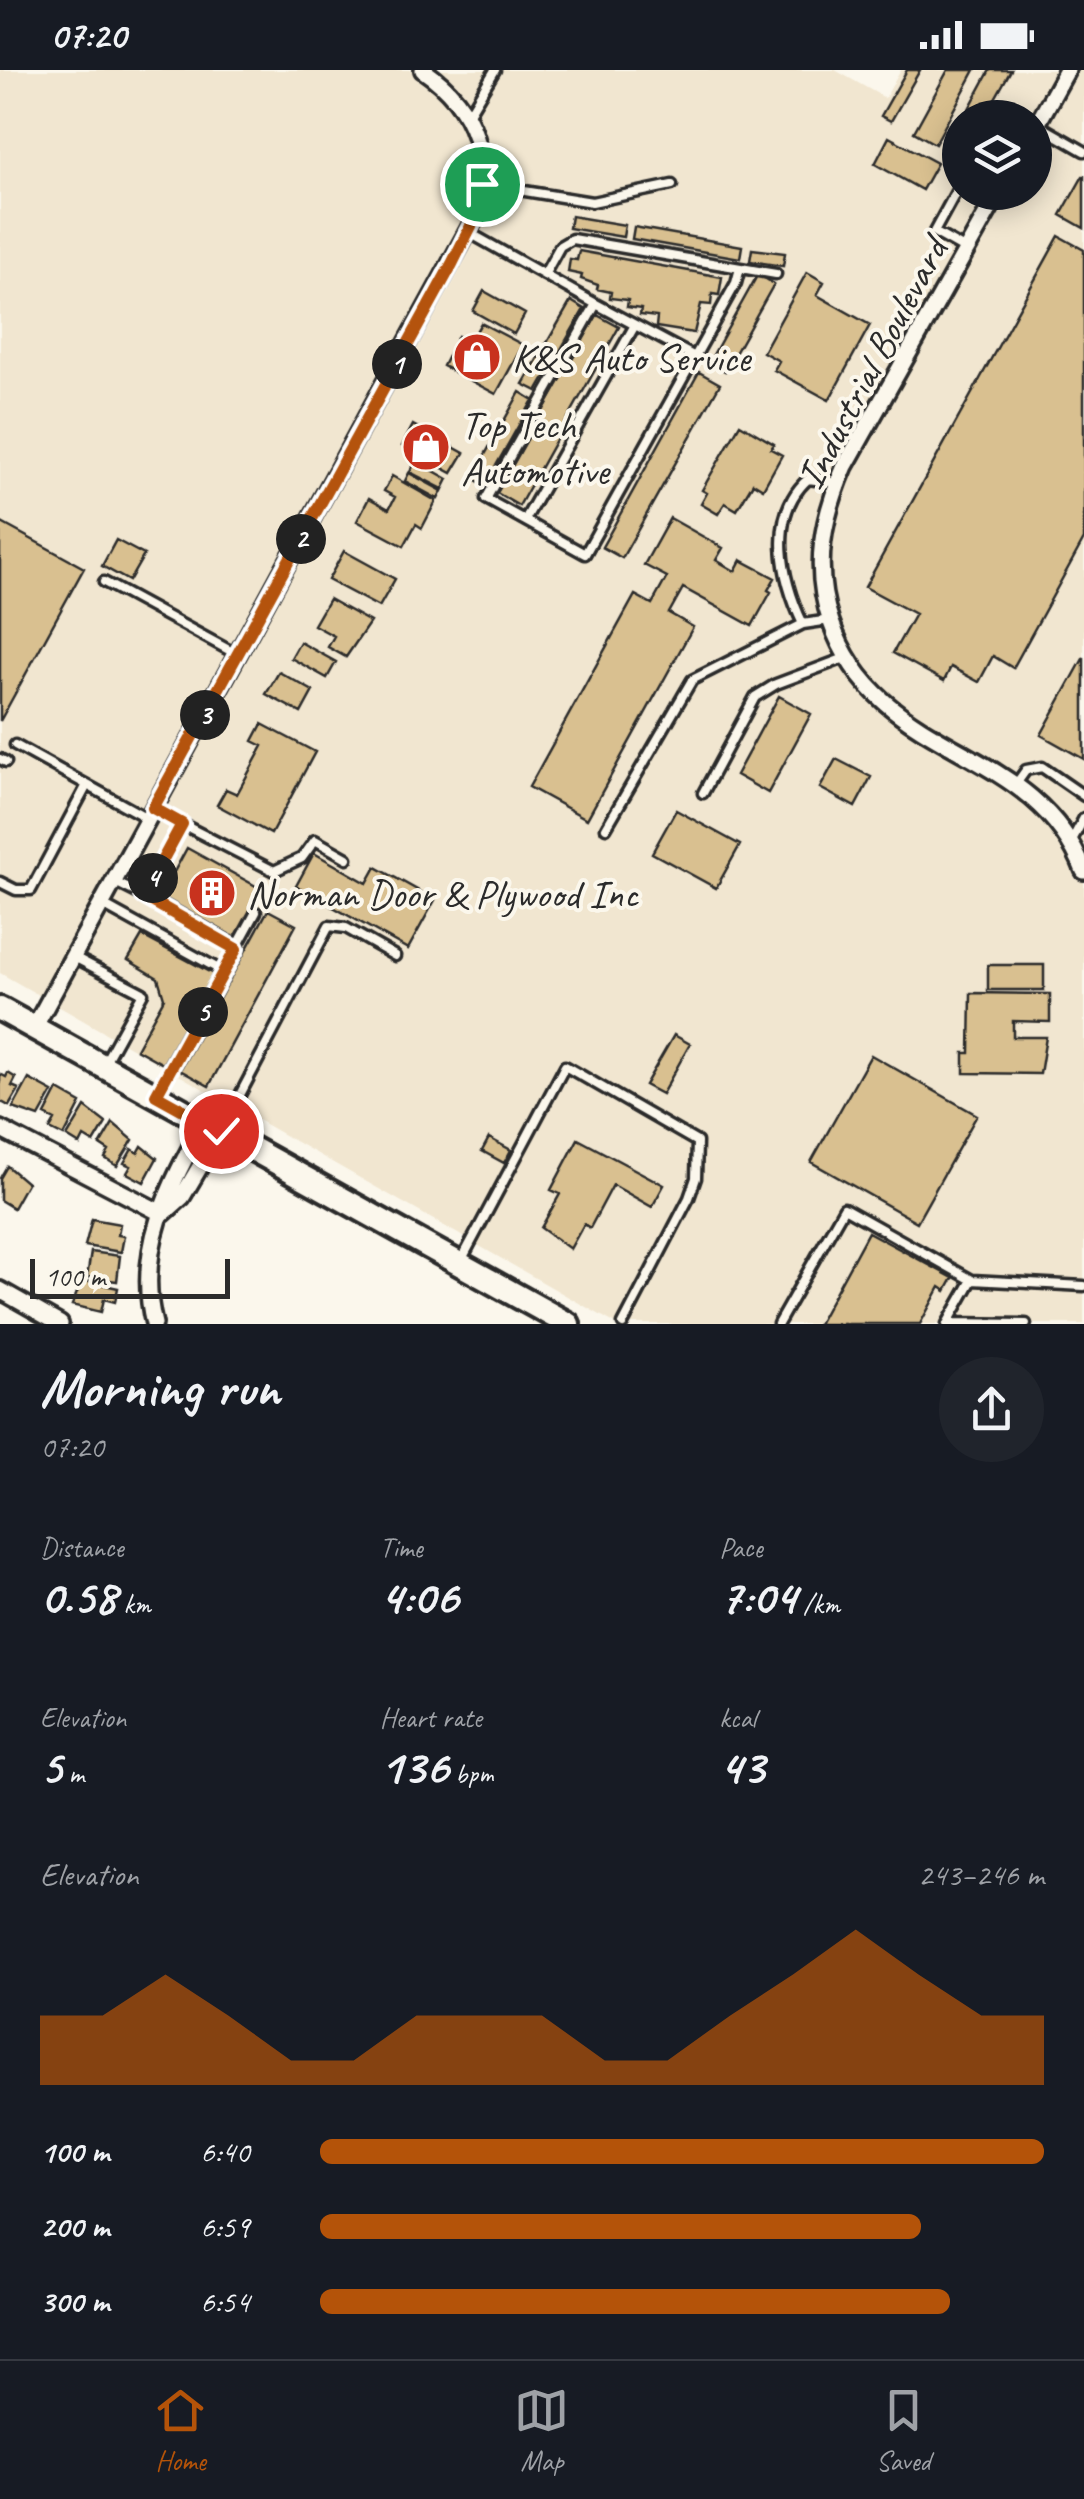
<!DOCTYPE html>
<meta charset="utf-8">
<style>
body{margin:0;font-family:Caveat,sans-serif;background:#20242c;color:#f1f3f6;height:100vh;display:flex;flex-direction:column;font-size:38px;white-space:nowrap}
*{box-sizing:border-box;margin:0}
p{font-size:32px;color:#9ea1a6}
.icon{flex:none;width:55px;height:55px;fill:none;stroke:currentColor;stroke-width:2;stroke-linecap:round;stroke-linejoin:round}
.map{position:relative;height:1254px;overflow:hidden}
.panel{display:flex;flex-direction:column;background:#171b24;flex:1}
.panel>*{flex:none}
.controls{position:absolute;left:942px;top:30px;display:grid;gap:20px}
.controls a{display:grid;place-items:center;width:110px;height:110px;border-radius:50%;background:#171b24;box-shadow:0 5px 25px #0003;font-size:50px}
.scale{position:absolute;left:30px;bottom:25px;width:200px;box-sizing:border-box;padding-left:10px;border:5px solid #2b2b2b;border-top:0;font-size:28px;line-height:35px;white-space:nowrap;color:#2b2b2b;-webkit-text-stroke:8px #fbf7ec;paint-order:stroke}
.pin{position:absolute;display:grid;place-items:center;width:85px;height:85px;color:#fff;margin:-42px;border:5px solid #fff;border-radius:50%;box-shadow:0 2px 10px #0007}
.km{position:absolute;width:50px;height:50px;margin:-25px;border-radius:50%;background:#222;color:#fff;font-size:28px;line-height:50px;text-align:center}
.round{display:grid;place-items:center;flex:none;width:105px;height:105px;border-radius:52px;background:#20242c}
.headline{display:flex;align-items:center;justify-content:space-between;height:170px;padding:0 40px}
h1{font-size:55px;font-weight:600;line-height:75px}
.metrics{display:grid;grid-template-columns:repeat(3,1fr);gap:15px;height:170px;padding:10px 40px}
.metrics div{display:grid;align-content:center}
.metrics b{font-size:50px;font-weight:600}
.metrics small{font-size:28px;font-weight:400}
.metrics p{font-size:28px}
.chart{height:280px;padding:20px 40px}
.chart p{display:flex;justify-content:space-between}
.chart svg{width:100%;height:180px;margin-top:10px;fill:#b45309;opacity:.7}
ul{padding:0 40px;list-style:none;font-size:32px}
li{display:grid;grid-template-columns:160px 120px 1fr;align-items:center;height:75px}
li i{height:25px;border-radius:12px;background:#b45309}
.status{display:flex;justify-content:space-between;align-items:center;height:70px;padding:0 50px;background:#171b24;direction:ltr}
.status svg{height:28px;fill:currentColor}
.tabs{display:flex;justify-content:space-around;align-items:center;height:140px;border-top:2px solid #363941;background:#171b24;font-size:28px;color:#9ea1a6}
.tabs a{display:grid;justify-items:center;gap:5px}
.tabs .selected{color:#b45309}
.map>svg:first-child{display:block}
.built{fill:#f1e6d0;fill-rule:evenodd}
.building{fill:#d9c090;stroke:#2b2b2b;stroke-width:2.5}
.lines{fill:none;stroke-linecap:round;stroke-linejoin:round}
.service-casing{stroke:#2b2b2b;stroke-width:15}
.minor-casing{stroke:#2b2b2b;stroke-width:22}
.secondary-casing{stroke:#2b2b2b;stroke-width:30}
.service{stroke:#fbf7ec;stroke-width:8}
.minor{stroke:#fbf7ec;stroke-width:15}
.secondary{stroke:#fbf7ec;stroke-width:22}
.route-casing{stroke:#fff;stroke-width:20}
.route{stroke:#b45309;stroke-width:12}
.labels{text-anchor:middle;stroke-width:8;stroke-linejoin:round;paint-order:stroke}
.poi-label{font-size:40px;fill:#2b2b2b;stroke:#fbf7ec;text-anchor:start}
.street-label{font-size:40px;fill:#2b2b2b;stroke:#fbf7ec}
</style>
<div class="status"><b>07:20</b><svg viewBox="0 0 49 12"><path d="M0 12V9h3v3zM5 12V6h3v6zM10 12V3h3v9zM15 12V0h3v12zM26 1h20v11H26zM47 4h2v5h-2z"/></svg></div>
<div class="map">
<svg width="1084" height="1254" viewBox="0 0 1084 1254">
<rect width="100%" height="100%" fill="#fbf7ec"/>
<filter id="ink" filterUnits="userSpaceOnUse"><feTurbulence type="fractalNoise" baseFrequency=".01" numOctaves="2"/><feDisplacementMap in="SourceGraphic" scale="20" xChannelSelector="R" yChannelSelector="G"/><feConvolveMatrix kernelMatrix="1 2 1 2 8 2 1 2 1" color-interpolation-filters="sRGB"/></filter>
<g filter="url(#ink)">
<path class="built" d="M0,0H835L885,28L901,0H1084V1254H616L0,903ZM960,48H1035V122H960Z"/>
<path class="building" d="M907,0H920L891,51L881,46Z
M948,0H975L935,74L914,62Z
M990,0H1011L984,48H964Z
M889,67L937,93L922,120L875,94Z
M1083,106H1084V158L1061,145Z
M571,146L625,155L623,167L569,158Z
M634,157L742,176L740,188L632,169Z
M1059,166L1084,180V469L1013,598L993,586L979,612L951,597L944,611L893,583L915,544L865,517Z
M752,179L785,183L783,196L750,191Z
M579,181L722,207L719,225L712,224L711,235L701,234L694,263L656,257L657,247L640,245L641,239L627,237L628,230L610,228L611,222L597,219L598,215L581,209L582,205L568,202L570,189L577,190Z
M807,202L824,212L817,225L870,255L829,330L774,300L779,291L763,282Z
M758,204L774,214L725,301L709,292Z
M484,221L525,244L514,264L473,241Z
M571,231L584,239L537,321L523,314Z
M597,245L619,257L519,436L497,423Z
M481,253L523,275L496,324L443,296L458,266L470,272Z
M699,302L720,314L622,488L602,477Z
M520,322L533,330L485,415L472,408Z
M740,354L774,374L771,379L782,385L763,419L753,413L737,440L725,433L718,444L701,434L707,423L702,420Z
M413,355L464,383L452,403L402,376Z
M416,391L448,409L443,419L410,402Z
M409,403L442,421L438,429L405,411Z
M392,406L436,431L422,458L416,454L404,476L357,451L369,428L389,439L395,427L384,421Z
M670,448L723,478L716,490L735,501L741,490L775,508L768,520L771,522L752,556L683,518L669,543L693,557L587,749L529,717L635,525L652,534L667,507L644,495Z
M0,452L84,498L0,651Z
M116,470L144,485L129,511L102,496Z
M344,481L395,509L379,537L328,510Z
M329,529L370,552L346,587L328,577L334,566L314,555Z
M300,572L336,592L327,608L291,588Z
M1084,587V689L1041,665Z
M279,602L313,621L301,643L266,624Z
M779,626L811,644L768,723L736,705Z
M262,654L315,682L271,764L217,735L226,719L237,724L263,676L253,671Z
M836,689L871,707L855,737L820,718Z
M676,740L740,775L716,818L652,783Z
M187,778L263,820L236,868L161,826Z
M314,783L367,813L376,797L435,830L408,879L296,816Z
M268,840L296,855L209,1016L180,1000Z
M142,866L213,904L163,994L136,979L164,928L158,908L128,890Z
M988,895H1044V920H988Z
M971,923L1050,924V952L1013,951V967H1046L1040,1004L964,1003V983H970Z
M674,965L690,974L662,1024L645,1015Z
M871,985L977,1045L917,1152L811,1092Z
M8,1003L16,1008L12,1016L19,1019L9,1036L0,1031V1004L6,1007Z
M29,1009L53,1022L39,1047L13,1038Z
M58,1020L81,1033L64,1066L50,1059L55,1050L45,1045Z
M85,1037L106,1053L94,1073L84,1067L80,1075L67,1067Z
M113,1053L133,1070L117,1096L105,1088L109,1081L100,1075Z
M489,1068L511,1080L504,1093L482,1081Z
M578,1069L664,1115L652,1137L613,1115L590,1158L584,1154L570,1179L541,1158L560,1124L551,1120Z
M142,1076L157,1088L144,1112L127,1103L131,1096L124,1093L132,1079L138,1083Z
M7,1096L27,1113L13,1138L0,1130V1108Z
M92,1149L120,1154L118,1165L124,1166L121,1182L85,1176Z
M868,1162L953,1208L946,1221L940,1217L920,1254H818Z
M91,1182L120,1186L117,1211L87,1207Z
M82,1210L118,1218L115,1232L104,1229L101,1242L72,1235Z"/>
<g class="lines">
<g class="service-casing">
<path id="service" d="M468,45L495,0
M1037,54L1084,81
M482,114L592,132L672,115
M958,118L934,162L966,180
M468,162L596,234L486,429L585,484L736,213L740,198
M544,205L560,176L572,169L776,204
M596,234L695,287
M525,450L635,255
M104,512L238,585
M830,550L803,554C782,510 767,446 808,409L838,413
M15,675L147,748
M0,689L6,692
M1016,714L1026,700L1042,697L1084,726
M703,723L755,627L776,614L845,588
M156,739L182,754
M606,758L692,610L803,554
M1071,772L1084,748
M113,811L143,826
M0,812L16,820H31L87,715
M101,834L224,902
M236,879L143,826L182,754L274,801L302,788L315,770L347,788
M74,887L143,923L105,992
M158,1021L256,842
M223,1057L329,856L346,858L395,886
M462,1189L565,996L697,1072L696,1108L689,1128L623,1254
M948,1253L1026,1254
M778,1254L844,1138L972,1210
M947,1254L972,1210L1084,1216"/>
</g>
<g class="minor-casing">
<path id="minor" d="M1035,58L1067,0
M999,122L845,396C823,447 812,497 831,552C878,690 1034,671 1084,801
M34,958L474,150C492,90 477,37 423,0
M0,1059L163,1144
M163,1144L182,1127L221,1061
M0,1220L60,1254
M154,1254C135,1181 169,1115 205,1052"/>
</g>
<g class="secondary-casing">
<path id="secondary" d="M0,939L568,1254"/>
</g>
<use href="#service" class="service"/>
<use href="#minor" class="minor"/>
<use href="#secondary" class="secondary"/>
</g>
</g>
<g class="lines" filter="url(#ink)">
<g class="route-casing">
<path id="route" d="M221,1061L156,1025L236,879L143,826L182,754L153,738L452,194L474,150L482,114"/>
</g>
<use href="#route" class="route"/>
</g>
<defs>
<g id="shop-disc" transform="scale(2.5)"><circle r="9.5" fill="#c8321e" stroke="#fbf7ec"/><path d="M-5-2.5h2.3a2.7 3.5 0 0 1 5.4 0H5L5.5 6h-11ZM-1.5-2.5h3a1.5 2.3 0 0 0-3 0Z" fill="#fff"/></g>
<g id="building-disc" transform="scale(2.5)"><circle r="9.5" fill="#c8321e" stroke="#fbf7ec"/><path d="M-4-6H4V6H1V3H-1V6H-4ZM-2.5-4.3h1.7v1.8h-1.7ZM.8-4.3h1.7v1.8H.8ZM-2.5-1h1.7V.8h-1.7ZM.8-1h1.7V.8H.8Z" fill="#fff"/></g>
</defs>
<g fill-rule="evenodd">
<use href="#shop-disc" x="477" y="287"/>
<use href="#shop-disc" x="426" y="377"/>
<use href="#building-disc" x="212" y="823"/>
</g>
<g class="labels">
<g class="poi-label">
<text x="512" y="301">K&amp;S Auto Service</text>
<text x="461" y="368">Top Tech<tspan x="461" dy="46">Automotive</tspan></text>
<text x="247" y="837">Norman Door &amp; Plywood Inc</text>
</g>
<g class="street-label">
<text transform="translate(871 293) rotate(-62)" y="14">Industrial Boulevard</text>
</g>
</g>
</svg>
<div class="controls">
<a><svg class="icon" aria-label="layers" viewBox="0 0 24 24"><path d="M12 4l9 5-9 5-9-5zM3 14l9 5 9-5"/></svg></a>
</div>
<div class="scale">100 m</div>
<div class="pin" style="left:482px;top:114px;background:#1e9e55"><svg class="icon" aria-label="arrive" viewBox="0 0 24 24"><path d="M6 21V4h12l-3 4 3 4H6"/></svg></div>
<div class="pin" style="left:221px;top:1061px;background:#d93025"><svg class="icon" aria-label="check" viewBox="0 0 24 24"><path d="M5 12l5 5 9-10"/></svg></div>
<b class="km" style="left:397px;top:294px">1</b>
<b class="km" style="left:301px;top:469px">2</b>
<b class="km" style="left:205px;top:645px">3</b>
<b class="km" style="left:153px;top:808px">4</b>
<b class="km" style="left:203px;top:942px">5</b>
</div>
<section class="panel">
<div class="headline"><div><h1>Morning run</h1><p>07:20</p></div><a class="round"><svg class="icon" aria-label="share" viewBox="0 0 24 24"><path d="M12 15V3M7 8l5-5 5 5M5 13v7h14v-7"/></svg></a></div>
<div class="metrics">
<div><p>Distance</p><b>0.58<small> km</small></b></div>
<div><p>Time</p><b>4:06</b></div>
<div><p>Pace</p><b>7:04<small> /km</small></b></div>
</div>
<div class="metrics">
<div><p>Elevation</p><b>5<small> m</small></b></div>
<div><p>Heart rate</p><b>136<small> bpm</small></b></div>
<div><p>kcal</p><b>43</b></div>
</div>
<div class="chart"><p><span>Elevation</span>243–246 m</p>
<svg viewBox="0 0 160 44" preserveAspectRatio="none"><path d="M0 44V27L10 27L20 17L30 27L40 38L50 38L60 27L70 27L80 27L90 38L100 38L110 27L120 17L130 6L140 17L150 27L160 27V44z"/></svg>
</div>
<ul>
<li><b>100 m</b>6:40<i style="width:100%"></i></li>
<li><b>200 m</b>6:59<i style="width:83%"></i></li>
<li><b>300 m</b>6:54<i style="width:87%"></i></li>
</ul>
</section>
<nav class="tabs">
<a class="selected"><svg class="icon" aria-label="home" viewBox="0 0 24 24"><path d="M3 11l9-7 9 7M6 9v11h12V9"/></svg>Home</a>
<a><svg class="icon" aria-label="map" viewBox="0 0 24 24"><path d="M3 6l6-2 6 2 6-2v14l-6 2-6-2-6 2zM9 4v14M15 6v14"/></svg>Map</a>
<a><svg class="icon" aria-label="saved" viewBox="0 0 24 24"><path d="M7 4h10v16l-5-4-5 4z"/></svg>Saved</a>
</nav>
